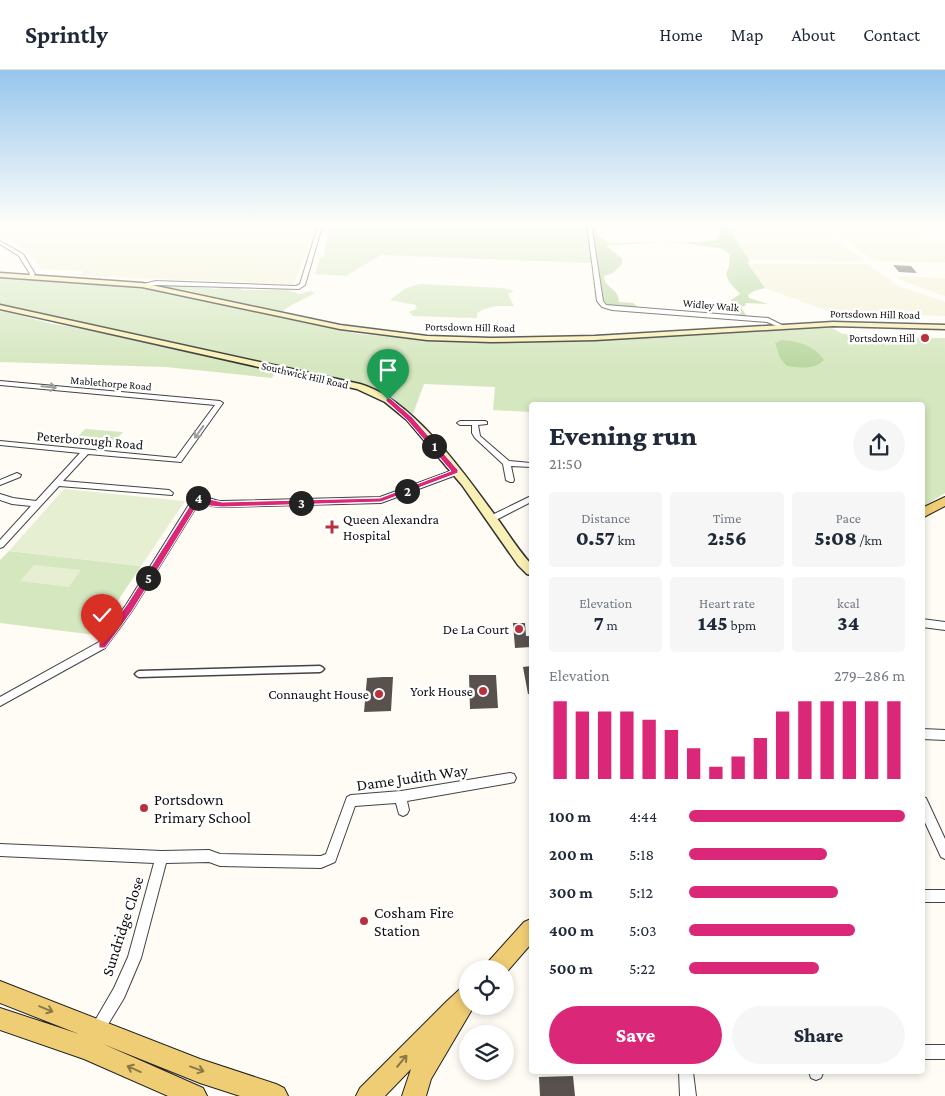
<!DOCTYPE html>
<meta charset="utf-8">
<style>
body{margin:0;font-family:"Crimson Pro",serif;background:#f6f6f7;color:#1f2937;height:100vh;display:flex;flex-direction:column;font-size:19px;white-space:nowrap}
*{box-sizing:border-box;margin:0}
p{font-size:16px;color:#747a83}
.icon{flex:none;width:28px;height:28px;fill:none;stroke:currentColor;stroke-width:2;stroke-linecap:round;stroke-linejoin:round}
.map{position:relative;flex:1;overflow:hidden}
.details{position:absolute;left:529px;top:332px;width:396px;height:672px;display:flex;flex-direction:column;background:#fff;border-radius:5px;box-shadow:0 2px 8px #0003}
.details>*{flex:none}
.fabs{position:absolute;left:459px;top:890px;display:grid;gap:10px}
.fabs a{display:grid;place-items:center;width:55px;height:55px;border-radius:50%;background:#fff;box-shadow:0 2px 8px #0003;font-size:25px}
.pin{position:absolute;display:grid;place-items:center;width:42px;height:42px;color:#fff;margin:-51px -21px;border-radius:50% 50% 50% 0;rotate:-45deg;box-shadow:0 0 5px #0007}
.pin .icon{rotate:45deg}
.km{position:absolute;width:25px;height:25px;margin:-12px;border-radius:50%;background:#222;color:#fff;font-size:14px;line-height:25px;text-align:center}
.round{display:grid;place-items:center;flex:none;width:52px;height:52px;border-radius:26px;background:#f6f6f7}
.summary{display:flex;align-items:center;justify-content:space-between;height:85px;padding:0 20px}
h1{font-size:28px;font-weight:800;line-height:38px}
.figures{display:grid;grid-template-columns:repeat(3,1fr);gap:8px;height:85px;padding:5px 20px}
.figures div{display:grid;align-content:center;border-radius:5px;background:#f6f6f7;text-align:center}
.figures b{font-size:21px;font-weight:800}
.figures small{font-size:14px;font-weight:400}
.figures p{font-size:14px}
.chart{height:140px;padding:10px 20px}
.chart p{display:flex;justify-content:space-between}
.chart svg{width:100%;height:90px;margin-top:5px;stroke:#db2777;stroke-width:6}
.action{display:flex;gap:10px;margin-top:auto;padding:10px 20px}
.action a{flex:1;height:58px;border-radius:30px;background:#db2777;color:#fff;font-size:20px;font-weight:800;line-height:58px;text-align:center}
.action a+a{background:#f6f6f7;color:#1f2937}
ul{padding:0 20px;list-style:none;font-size:16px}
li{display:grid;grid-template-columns:80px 60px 1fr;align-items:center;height:38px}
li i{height:12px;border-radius:6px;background:#db2777}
header{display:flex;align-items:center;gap:30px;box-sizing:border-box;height:70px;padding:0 25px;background:#fff;border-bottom:1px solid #e0e1e3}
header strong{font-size:24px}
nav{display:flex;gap:28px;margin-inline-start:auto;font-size:18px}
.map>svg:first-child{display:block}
.farmland{fill:#f3f0d5}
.green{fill:#d5e7bf}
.forest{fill:#bad7a0}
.pitch{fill:#e6efd1}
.building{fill:#58514d}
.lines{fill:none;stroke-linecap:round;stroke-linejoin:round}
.pedestrian-casing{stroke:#434343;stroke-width:3}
.minor-casing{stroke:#434343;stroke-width:2}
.secondary-casing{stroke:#323232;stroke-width:3}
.primary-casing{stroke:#212121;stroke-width:2}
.pedestrian{fill:#fff;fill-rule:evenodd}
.minor{fill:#fff;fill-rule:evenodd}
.secondary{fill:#f9f0b5;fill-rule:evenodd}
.primary{fill:#efcd74;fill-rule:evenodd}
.oneway{stroke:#9f9f9f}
.oneway2{stroke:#8b7847}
.route{fill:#db2777;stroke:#fff}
.poi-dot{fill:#b8313c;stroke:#fff;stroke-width:2}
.labels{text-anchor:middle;stroke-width:5;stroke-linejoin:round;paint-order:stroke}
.far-street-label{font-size:11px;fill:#101010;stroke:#fff}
.far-poi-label{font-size:11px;fill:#101010;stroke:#fff;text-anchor:end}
.street-label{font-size:14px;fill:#101010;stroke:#fff}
.poi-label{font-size:14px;fill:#101010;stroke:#fff;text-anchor:end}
.near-street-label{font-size:16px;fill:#101010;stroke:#fff}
.near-poi-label{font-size:16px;fill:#101010;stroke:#fff;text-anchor:start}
</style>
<header>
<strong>Sprintly</strong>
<nav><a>Home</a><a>Map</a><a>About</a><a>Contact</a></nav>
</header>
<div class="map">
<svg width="945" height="1026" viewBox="0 0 945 1026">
<rect width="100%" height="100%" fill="#fefcf5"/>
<path class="farmland" d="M0,153H318L294,214L81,206L84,201L42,199L23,178L0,164Z
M725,153L817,154L865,191L749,190Z
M826,153H945V161H926L921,162V166L843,164L838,163Z
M840,165L916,168L945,172V193L878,191L871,189Z
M748,194H867L891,210L893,214L945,232V246L831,242L765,218Z
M895,206L945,208V226L901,210Z"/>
<path class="green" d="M330,153H587L592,193L381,185L346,206L315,204L320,188L324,186Z
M0,206L142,217L359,264L404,268L469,272L575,271L828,256L843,264H859L861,267L945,268V423L923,437L922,335H531V342L493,340L495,317L424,314L413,344L370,318L0,235Z
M162,214L218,219L224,217L240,218L242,220H287L300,224L310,221L315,223C305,229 293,233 284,240V243L190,221L153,215Z
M420,214L504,218L514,221L508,224L514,236H496L484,239L477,243V248L413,246L409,242L418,238L415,237L416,235L390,230L406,218Z
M0,240L52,254L88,259L276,301L272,308L166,297L0,292Z
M85,359L123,362L111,375L73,372Z
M9,481L141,496L95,565L0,553V490Z"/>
<path class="forest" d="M590,153H596V157L598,158L597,165L609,173L704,172L717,170L721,158L717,153H725L749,190L748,194L765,218L754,221L748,225L749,228L768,234L745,233L746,235L741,237L747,247L737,246L732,242L731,230L740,224L729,212L726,204L729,196L730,185L726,181L718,178L675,172L608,175L607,177L622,188V194L613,203L604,206C605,220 618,216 619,232L633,233L641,239L606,236L603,233Z
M781,270C797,270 815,276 824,290C814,300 800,298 787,296L780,288L775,273Z"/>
<path class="pitch" d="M64,419L184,431H185L141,496L9,481Z
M34,495L81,500L69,517L20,511Z"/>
<path class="building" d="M893,195L911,196L917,203L899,202Z
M513,553H525L526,566H531V577L515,578Z
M531,596V624H528L523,597Z
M469,605H496L498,638L470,639Z
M383,607H393L391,641L364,642L367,608Z
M573,1006L575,1026H540L539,1007Z"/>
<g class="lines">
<g class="pedestrian-casing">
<path id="pedestrian" d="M320,596L322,597L324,599L322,601L320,602L139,607L137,606L135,604L137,602L139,601Z"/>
</g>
<g class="minor-casing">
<path id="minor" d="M319,153H323L305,215L299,219L156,215L142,217L139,215L156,211L296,216L300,214Z
M587,153H591L603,231L606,235L768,248L784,256L779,257L767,252L612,240L602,237L597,231Z
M0,171L23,184L35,204L32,208L27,207L30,204L19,186L0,174Z
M0,311L220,331L223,333L181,392L88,384L63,411L169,420L173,423L172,425L59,416L3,477L0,478V470L31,436L12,434L0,430V424L13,428L36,431L80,383L0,375V371L176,388L215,335L0,315Z
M485,351L487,352V354L478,355L480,366L509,391L531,393V397L511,396L514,410L513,412H510L506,410L503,394L475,368L472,363V355H460L457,353L460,351Z
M453,400H456L460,402L459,404L381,433L222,437L211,436L200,431L132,541L105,578L0,636V627L99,572L126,535L195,425C203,424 213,431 222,431L380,427Z
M17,403L21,405L20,407L0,415V410Z
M531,426V432L494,451H488L487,449L488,447Z
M922,549L945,552V560L922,557Z
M922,659L945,660V670L922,669Z
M510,703L514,704L516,708L514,712L510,713L407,731L409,740L407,744L403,746L399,744L396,733L355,736L335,792L321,798L220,796L209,792L166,793L141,888L124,928L101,966L96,968L91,966L89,961L114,918L128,887L154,793L0,786V774L162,781L209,780L220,784L321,786L326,784L347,727L351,725L401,721Z
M922,727L926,728L945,769V789L941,787L922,746Z
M922,820H945V832H922Z
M922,975H945V989H922Z
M679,1002H693L696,1026H680Z
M809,1002H823V1003L821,1008L816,1010L811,1008Z"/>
</g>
<g class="secondary-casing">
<path id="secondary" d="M0,203L142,213L340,255L427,266L491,268L595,266L833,252L945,255V259L833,256L595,270L491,272L427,270L340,259L142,217L0,207Z
M0,235L360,314C413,329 467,407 499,451C509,465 519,481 531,494V505L527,504L518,495L462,415L407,350L385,332L357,319L0,239Z"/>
</g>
<g class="primary-casing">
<path id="primary" d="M945,427V436L922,448V438Z
M531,849V874L505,904V899H485L488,892L524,852Z
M0,911L200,989L276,1014L284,1018L288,1026H240L200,1013L103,974L203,1018L207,1026H168L84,989L0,960V938L79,964L0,933Z
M468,916V936H474L431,1009L426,1026H402L411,999L385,1026H356L360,1018L447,931L460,919Z"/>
</g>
<use href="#pedestrian" class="pedestrian"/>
<use href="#minor" class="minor"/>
<use href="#secondary" class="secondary"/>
<use href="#primary" class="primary"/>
</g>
<defs><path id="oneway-shaft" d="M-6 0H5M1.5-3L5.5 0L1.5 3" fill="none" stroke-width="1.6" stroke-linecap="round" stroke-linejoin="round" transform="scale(1.25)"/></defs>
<g class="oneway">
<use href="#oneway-shaft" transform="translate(49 317) rotate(5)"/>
<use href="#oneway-shaft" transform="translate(199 362) rotate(126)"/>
</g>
<g class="oneway2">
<use href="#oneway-shaft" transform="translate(46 939) rotate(22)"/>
<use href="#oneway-shaft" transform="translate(402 991) rotate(-50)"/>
<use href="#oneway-shaft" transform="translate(134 999) rotate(-156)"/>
<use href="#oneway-shaft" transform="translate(197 999) rotate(20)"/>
</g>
<linearGradient id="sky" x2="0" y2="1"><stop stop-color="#96c6ec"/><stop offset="0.52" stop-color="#fffefa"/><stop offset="1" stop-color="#fffefa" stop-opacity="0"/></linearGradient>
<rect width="945" height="297" fill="url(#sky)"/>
<path class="route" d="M386,328H390L412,347L458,400V403L381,432L222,437L210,436L200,431L132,541L105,578H99V573L126,536L196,426L222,432L380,428L451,401L407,350L386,331Z"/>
<g class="poi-dot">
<circle cx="925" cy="268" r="5"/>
<path d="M329.5 449.5h5v5h5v5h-5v5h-5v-5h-5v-5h5z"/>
<circle cx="519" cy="559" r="5"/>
<circle cx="483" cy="621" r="5"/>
<circle cx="379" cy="624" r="5"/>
<circle cx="144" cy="738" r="5"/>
<circle cx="364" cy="851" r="5"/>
</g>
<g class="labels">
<g class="far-street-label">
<text transform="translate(711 235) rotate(5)" y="4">Widley Walk</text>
<text transform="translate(875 244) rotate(1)" y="4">Portsdown Hill Road</text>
<text transform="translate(470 257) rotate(1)" y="4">Portsdown Hill Road</text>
<text transform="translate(305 305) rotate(13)" y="4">Southwick Hill Road</text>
<text transform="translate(111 313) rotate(5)" y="4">Mablethorpe Road</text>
</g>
<g class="far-poi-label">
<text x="915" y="272">Portsdown Hill</text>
</g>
<g class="street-label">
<text transform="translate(90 370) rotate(5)" y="5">Peterborough Road</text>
</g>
<g class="poi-label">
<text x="343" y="454" text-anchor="start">Queen Alexandra<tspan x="343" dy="16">Hospital</tspan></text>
<text x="509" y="564">De La Court</text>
<text x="473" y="626">York House</text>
<text x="369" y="629">Connaught House</text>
</g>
<g class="near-street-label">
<text transform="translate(412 707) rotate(-8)" y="6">Dame Judith Way</text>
<text transform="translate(122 856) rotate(-72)" y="6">Sundridge Close</text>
</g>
<g class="near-poi-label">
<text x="154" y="735">Portsdown<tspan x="154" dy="18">Primary School</tspan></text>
<text x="374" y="848">Cosham Fire<tspan x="374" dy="18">Station</tspan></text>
</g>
</g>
</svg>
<div class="fabs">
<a><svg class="icon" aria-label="locate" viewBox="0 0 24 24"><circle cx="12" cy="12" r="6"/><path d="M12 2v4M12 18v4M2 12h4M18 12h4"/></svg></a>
<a><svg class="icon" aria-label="layers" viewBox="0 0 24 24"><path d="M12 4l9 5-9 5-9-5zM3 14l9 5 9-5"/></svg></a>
</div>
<div class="pin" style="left:388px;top:330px;background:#1e9e55"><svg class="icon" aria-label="arrive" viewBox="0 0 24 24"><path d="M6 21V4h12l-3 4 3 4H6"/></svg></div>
<div class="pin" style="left:102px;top:575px;background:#d93025"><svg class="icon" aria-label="check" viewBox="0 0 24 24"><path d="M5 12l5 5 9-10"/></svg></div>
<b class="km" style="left:434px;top:376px">1</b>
<b class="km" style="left:407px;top:421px">2</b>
<b class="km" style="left:301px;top:433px">3</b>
<b class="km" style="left:198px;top:428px">4</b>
<b class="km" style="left:148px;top:508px">5</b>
<section class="details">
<div class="summary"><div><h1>Evening run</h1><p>21:50</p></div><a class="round"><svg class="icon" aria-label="share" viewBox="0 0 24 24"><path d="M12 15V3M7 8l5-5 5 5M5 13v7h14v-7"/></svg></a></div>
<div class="figures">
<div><p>Distance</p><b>0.57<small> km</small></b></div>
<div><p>Time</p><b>2:56</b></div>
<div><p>Pace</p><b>5:08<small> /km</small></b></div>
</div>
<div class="figures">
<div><p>Elevation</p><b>7<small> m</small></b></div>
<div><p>Heart rate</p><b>145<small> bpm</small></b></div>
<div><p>kcal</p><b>34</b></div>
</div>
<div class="chart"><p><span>Elevation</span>279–286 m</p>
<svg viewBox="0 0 160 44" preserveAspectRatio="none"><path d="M5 44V6M15 44V11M25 44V11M35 44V11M45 44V15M55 44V20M65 44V29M75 44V38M85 44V33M95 44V24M105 44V11M115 44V6M125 44V6M135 44V6M145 44V6M155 44V6"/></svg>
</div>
<ul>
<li><b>100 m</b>4:44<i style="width:100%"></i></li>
<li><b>200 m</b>5:18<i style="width:64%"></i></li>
<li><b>300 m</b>5:12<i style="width:69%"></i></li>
<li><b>400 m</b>5:03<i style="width:77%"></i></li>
<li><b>500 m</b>5:22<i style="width:60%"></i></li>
</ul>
<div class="action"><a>Save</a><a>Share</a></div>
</section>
</div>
